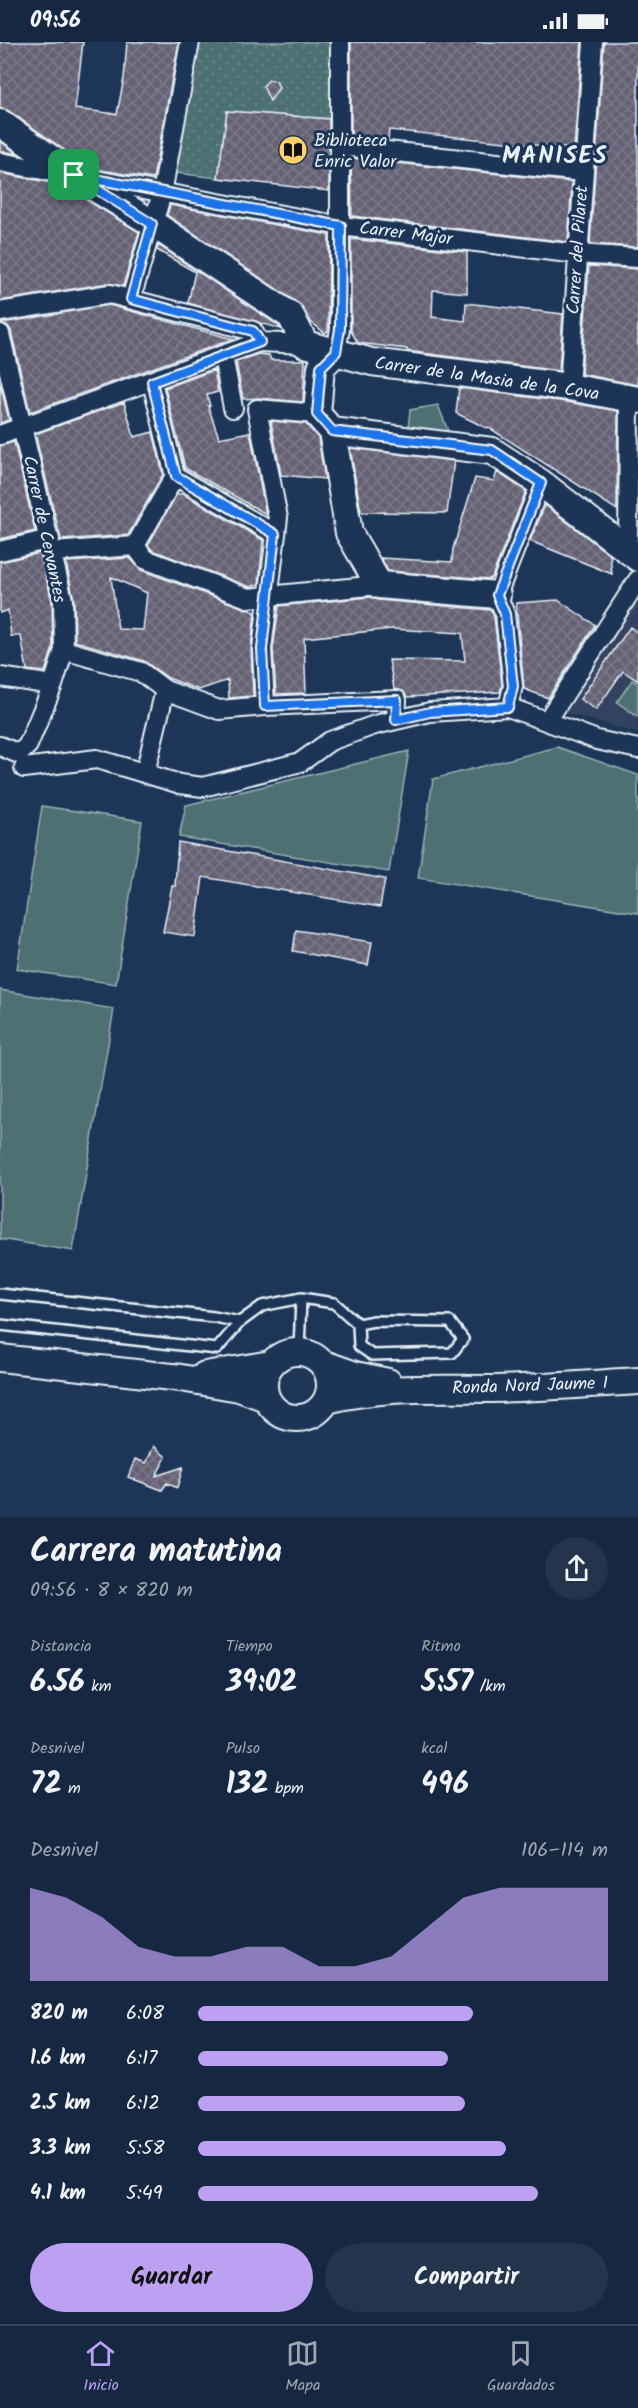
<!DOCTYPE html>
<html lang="es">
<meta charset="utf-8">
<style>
body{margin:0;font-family:Kalam,sans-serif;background:#23344c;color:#f1f3f6;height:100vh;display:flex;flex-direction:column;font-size:22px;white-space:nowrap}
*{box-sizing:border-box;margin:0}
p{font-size:20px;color:#9ea6b1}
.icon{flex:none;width:33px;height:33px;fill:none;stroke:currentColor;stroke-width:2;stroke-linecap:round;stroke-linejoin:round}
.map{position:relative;height:1475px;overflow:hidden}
.details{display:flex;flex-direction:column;background:#162841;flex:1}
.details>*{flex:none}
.pin{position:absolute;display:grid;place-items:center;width:51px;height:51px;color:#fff;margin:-26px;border-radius:12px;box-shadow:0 3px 9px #0006}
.round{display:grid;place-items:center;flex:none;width:63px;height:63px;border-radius:32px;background:#23344c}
.summary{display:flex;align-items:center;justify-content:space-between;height:102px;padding:0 30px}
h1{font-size:33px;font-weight:800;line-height:45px}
.metrics{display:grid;grid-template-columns:repeat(3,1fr);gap:9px;height:102px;padding:6px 30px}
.metrics div{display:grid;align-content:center}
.metrics b{font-size:30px;font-weight:800}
.metrics small{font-size:16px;font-weight:400}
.metrics p{font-size:16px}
.chart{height:168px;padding:12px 30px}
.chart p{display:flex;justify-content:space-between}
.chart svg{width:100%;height:108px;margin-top:6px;fill:#bca0f2;opacity:.7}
.action{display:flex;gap:12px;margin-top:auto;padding:12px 30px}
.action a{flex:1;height:69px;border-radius:36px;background:#bca0f2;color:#111;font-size:24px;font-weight:800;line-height:69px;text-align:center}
.action a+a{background:#23344c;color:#f1f3f6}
ul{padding:0 30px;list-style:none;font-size:20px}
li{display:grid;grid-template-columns:96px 72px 1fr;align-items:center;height:45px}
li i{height:15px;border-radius:8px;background:#bca0f2}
.status{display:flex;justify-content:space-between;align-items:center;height:42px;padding:0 30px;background:#162841;direction:ltr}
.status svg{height:16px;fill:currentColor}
.dock{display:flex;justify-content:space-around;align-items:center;height:84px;border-top:2px solid #35445a;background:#162841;font-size:16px;color:#9ea6b1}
.dock a{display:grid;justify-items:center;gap:3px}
.dock .on{color:#bca0f2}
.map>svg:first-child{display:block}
.built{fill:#334260}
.green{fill:#4d7173;stroke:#9ab1b6;stroke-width:1.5}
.garden{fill:url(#garden-dots);stroke:#9ab1b6;stroke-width:1.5}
.building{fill:url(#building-cross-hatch);stroke:#e8f1f8;stroke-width:1.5;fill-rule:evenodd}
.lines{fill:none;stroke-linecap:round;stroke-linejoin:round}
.lane-casing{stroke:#e8f1f8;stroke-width:14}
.street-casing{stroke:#e8f1f8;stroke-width:22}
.secondary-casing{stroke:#e8f1f8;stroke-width:30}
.lane{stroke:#1d3557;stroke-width:9}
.street{stroke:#1d3557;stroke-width:18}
.secondary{stroke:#1d3557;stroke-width:26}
.route-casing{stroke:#fff;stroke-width:12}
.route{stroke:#1a73e8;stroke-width:8}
.labels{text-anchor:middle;stroke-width:6;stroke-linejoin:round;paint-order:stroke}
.poi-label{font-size:18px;fill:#e8f1f8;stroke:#1d3557;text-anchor:start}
.street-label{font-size:18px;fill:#e8f1f8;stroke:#1d3557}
.district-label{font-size:24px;font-weight:bold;letter-spacing:1.5px;fill:#e8f1f8;stroke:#1d3557}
</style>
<div class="status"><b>09:56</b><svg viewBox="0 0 49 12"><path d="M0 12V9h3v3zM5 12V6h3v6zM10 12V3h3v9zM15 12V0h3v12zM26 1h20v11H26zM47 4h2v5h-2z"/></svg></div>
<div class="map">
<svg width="638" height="1475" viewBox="0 0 638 1475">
<defs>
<pattern id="garden-dots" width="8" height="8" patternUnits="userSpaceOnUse" patternTransform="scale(1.5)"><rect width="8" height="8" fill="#4d7173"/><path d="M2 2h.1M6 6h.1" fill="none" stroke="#678688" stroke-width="1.8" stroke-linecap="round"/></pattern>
<pattern id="building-cross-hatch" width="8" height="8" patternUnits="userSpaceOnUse" patternTransform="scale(1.5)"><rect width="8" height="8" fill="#666274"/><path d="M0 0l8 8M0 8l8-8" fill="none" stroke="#7c7989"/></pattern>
</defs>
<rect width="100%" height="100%" fill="#1d3557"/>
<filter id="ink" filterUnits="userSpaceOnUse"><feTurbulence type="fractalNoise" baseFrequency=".0167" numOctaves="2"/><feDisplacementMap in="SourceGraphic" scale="12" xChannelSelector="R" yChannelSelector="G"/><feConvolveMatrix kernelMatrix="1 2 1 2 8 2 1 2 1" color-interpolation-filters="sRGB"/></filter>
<g filter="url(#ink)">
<path class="built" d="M638,559V691L561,670Z"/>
<path class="green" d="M438,363L448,389L408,386L410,368Z
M632,638L638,642V675L617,660Z
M557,705L638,733V871L418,836L433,737Z
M409,709L389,830L179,795L186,763Z
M42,764L142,779L116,942L17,927Z
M0,948L114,967L73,1209L0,1197Z"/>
<path class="garden" d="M198,0H328L330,2L333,77L227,69L218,136L176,131Z"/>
<path class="building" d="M0,0H83L75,67L117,72L124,36L127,0H179L153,137L90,126L9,69L0,66Z
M351,0H582L574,107L389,88L388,98L351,94Z
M604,0H638V205L590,202Z
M269,38L276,39L279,46L270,59L263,44Z
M227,69L329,77V149L218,136Z
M0,99L18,112L0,109Z
M351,116L572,140L568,200L352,174Z
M0,131L62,143L139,190L123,244L108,241L0,259Z
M170,163L329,193L328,289L325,291L311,280L299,262L167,173Z
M351,197L467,210V251L433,248L432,275L465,279L466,261L563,272L559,329L407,309V307L358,301L351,289Z
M158,203L279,284L281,287L188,261L195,230L157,208Z
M589,224L638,227V343L581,332Z
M109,263L233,297L30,370L11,289L8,284L2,281Z
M258,312L269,313L271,318H305L303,360L258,356L243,357L236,320Z
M214,328L218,350L207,353L210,364H208L219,396L250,390L266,472L185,426L165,346Z
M0,341L9,378L0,381Z
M459,346L567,360L618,369L617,468L488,385L486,386L456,371Z
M124,360L134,395L153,390L163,432L128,493L61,498L35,392Z
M271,379L306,382L318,396L325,437L281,433Z
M14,400L35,489L0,497V404Z
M350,406L454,419L447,471L361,470Z
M497,430L526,449L492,535L489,537L388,529L381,516L452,520L453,507L475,436L494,439Z
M177,452H183L263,498L259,542L250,545L152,508L148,503Z
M545,463L610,513L612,532L530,499Z
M40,511L52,559L53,606L45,630L27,628L21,594H11L8,568L0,571V520Z
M130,516L141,528L255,570L251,607L253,654L229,656L228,638L199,648L168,636L144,619L75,599L74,558L66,520ZM111,535L147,551L143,588L118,587Z
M370,555L378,558L491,568L494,575L502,643L500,650L407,655L403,649L394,647L389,618L465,619L462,591L392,587L304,596L306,651L276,652L273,607L279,564Z
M558,558L595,583L548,656L524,647L516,561Z
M630,585L638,591V639L623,629L596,668L580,657Z
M178,800L385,837L380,865L203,835L195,895L163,890L172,844H175Z
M296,888L372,900L368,923L293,909Z
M154,1404L166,1415L156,1434L183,1425L177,1446L167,1441L162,1448L128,1435L135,1417L146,1421Z"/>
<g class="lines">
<g class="lane-casing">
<path id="lane" d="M0,1252L214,1275L240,1280L217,1307L0,1283
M240,1280L262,1264L301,1256L334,1261L358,1282L359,1304L372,1313L452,1311L463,1297L450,1280L374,1279L358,1282
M299,1309L301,1256"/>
</g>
<g class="street-casing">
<path id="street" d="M341,104L582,130
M0,120L341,184L577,212L638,216
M131,257L162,151L190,0
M0,270L110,252L253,289L259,300
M0,292L63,558L64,608L53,643L28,703L19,712L0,704
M336,310L340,287V0
M223,314L233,366
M152,340L175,434L275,492
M569,345L593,0
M0,393L259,300L305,302
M135,504L175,434
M628,508L629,357
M0,509L50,497
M53,510L135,504L145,517L248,556L379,543
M64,608L141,630L165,648L219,668L265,664L397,658L396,678
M0,635L53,643
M265,664L262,607L278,476L257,367L317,372
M508,665L513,644L505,572L497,553L541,441
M547,679L638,538
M24,726L97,717L180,742L203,745L301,720L330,699L375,683L430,670L508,665L597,698L638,707
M145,731L165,648"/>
</g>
<g class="secondary-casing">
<path id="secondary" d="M0,81L74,133L152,181L291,274L305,302L372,320L569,345L638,358
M336,310L321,325L317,372L332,389L349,491L379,543L497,553
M332,389L492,409L541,441L638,516
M264 1343a33 33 0 1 1 66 0a33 33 0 1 1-66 0Z
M0,1316L181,1336L239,1346L266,1356
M324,1322L355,1333L388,1340
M205,1333L271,1322
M327,1358C381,1344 436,1347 491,1347C540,1346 589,1342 638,1339"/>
</g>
<use href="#lane" class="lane"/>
<use href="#street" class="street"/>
<use href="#secondary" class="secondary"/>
</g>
</g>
<g class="lines" filter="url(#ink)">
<g class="route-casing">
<path id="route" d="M74,133L341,184L340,287L336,310L321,325L317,372L332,389L492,408L541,441L497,553L505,572L513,644L508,665L430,670L396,678L397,658L265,664L262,607L275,492L176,434L152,340L260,300L253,289L131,257L152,182Z"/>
</g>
<use href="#route" class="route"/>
</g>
<defs>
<g id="library-disc" transform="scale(1.5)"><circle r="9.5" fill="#ffd166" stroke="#1d3557"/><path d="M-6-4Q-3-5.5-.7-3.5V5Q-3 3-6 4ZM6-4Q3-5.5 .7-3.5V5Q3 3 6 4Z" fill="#111"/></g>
</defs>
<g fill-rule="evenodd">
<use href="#library-disc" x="293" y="108"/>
</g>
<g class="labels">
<g class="poi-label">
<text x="314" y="104">Biblioteca<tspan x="314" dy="21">Enric Valor</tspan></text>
</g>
<g class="street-label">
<text transform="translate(406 191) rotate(7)" y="6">Carrer Major</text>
<text transform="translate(577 208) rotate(-86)" y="6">Carrer del Pilaret</text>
<text transform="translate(487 336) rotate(8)" y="6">Carrer de la Masia de la Cova</text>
<text transform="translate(45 487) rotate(78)" y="6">Carrer de Cervantes</text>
<text transform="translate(530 1343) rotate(-2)" y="6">Ronda Nord Jaume I</text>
</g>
<g class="district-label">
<text x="555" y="121">MANISES</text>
</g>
</g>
</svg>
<div class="pin" style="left:74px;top:133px;background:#1e9e55"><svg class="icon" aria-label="arrive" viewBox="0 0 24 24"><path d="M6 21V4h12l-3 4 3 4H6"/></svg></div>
</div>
<section class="details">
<div class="summary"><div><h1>Carrera matutina</h1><p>09:56 · 8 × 820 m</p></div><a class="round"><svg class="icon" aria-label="share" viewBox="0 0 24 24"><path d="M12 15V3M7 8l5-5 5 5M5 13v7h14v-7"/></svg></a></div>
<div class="metrics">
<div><p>Distancia</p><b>6.56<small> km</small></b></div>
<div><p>Tiempo</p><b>39:02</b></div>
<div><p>Ritmo</p><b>5:57<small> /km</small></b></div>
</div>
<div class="metrics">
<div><p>Desnivel</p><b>72<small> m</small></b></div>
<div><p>Pulso</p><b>132<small> bpm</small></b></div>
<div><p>kcal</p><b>496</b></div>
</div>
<div class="chart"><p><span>Desnivel</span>106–114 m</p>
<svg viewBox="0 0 160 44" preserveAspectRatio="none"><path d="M0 44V6L10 10L20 18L30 30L40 34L50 34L60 30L70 30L80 38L90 38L100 34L110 22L120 10L130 6L140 6L150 6L160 6V44z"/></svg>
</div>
<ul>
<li><b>820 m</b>6:08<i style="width:67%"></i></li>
<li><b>1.6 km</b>6:17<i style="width:61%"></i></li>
<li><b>2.5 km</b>6:12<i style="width:65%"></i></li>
<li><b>3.3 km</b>5:58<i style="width:75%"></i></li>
<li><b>4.1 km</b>5:49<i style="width:83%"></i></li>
</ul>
<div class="action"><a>Guardar</a><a>Compartir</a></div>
</section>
<nav class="dock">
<a class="on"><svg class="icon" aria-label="home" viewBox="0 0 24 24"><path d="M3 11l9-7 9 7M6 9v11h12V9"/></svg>Inicio</a>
<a><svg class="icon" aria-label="map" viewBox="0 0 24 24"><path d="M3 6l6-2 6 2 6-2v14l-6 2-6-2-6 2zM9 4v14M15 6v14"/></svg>Mapa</a>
<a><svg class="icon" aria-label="saved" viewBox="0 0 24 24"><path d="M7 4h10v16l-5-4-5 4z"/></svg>Guardados</a>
</nav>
